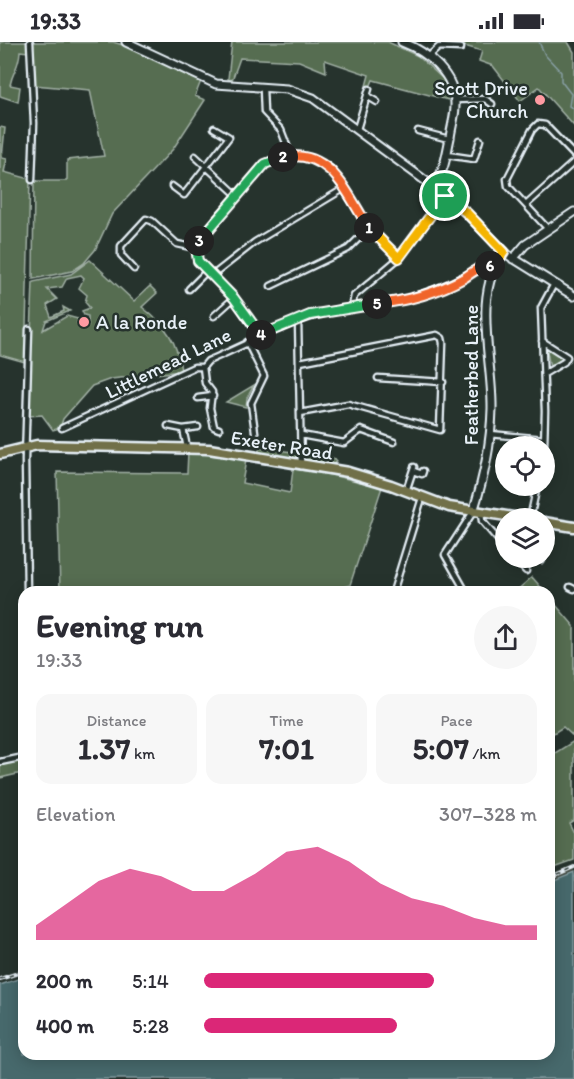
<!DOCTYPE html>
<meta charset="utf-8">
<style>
body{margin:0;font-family:Itim,sans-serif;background:#f7f7f7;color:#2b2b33;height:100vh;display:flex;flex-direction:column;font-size:22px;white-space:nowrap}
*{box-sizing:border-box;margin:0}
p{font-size:20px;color:#7c7c81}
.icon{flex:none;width:33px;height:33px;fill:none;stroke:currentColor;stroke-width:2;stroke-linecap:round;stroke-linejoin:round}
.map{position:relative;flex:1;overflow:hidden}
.drawer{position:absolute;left:18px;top:544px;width:537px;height:474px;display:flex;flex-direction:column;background:#fff;border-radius:18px;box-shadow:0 3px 15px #0003}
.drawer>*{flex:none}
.fabs{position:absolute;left:495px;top:394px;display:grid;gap:12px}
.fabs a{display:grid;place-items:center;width:60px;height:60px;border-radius:50%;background:#fff;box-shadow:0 3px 15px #0003;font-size:30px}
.pin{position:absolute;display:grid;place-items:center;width:51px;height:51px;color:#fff;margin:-26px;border:3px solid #fff;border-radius:50%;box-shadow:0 2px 6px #0007}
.km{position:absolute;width:30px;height:30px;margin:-15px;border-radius:50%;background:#222;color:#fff;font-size:16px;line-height:30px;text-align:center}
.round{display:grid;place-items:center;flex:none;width:63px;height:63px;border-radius:32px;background:#f7f7f7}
.headline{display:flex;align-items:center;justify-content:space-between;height:102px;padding:0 18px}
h1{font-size:33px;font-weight:700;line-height:45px}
.metrics{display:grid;grid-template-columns:repeat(3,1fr);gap:9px;height:102px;padding:6px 18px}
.metrics div{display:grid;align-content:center;border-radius:15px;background:#f7f7f7;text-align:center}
.metrics b{font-size:30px;font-weight:700}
.metrics small{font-size:16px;font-weight:400}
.metrics p{font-size:16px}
.chart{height:168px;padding:12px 18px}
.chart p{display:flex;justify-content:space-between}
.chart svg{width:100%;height:108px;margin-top:6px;fill:#db2777;opacity:.7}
ul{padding:0 18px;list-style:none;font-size:20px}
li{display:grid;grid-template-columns:96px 72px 1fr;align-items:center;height:45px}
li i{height:15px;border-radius:8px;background:#db2777}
.status{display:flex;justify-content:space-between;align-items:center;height:42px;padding:0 30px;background:#fff;direction:ltr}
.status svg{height:16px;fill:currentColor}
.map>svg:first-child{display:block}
.built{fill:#3b4339}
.green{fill:#576d51;stroke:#a0afa4;stroke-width:1.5;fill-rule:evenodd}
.water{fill:#46696c;stroke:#879fa4;stroke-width:1.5}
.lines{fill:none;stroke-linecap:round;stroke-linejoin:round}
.stream{stroke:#879fa4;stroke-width:1.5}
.street-casing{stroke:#e8f1f8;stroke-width:9}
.secondary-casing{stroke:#e8f1f8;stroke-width:11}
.highway-casing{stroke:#e8f1f8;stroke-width:13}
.street{stroke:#26332d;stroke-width:4.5}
.secondary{stroke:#26332d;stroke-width:7}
.highway{stroke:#71704a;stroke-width:8}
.rail-casing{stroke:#e8f1f8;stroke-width:4}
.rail{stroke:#26332d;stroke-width:1.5;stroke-dasharray:4.5;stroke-linecap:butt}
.split-1-casing{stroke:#fff;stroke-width:12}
.split-2-casing{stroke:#fff;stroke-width:12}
.split-3-casing{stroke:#fff;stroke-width:12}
.split-4-casing{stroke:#fff;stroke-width:12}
.split-5-casing{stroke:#fff;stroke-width:12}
.split-6-casing{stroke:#fff;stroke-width:12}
.split-7-casing{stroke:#fff;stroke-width:12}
.split-1{stroke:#f5b400;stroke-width:8}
.split-2{stroke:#f0652b;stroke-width:8}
.split-3{stroke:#22a559;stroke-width:8}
.split-4{stroke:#22a559;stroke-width:8}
.split-5{stroke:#22a559;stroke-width:8}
.split-6{stroke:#f0652b;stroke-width:8}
.split-7{stroke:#f5b400;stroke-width:8}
.poi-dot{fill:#ff9aa2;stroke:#26332d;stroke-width:2}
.labels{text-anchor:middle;stroke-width:5;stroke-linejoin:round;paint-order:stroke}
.poi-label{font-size:20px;fill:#e8f1f8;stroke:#26332d;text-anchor:end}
.street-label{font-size:20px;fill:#e8f1f8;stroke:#26332d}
</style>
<div class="status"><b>19:33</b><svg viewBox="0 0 49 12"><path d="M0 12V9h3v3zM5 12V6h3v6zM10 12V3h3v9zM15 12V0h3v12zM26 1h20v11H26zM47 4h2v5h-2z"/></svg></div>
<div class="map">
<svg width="574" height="1037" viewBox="0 0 574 1037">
<rect width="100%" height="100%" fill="#26332d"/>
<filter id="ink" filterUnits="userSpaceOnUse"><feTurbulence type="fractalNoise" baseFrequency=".0167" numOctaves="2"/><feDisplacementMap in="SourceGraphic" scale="12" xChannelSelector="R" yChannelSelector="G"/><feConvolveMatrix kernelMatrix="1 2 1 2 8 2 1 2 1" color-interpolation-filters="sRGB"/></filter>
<g filter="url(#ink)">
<path class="built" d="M574,823V830L549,840V833Z"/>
<path class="green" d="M0,0H27L28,10L20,9C19,26 13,28 10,43L20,45L18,60L0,54Z
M32,0H113L126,4L201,39L195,54L205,58L173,107L112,172L95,208L84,221L72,229L33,237L34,139H67V118L104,114L90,48L34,43Z
M232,0H388L418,14L443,37L445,42L443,45H445L448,58L373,38L370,45L366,44L369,33L325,18L326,30L299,19L240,16L232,38L228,37Z
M450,0H568L574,10V84L539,45L520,59L493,24L479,19L482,9Z
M0,85L5,86L2,116L7,117L4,130L30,137L25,320L0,313Z
M90,218L134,259L150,244L157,251L142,265C165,283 178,299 181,329L111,337L92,344L63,377L60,386L53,388L42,373L28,374L33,240L71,232ZM81,233L84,236L79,246L87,253L85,260L90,266L82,269L84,273L88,274V284L82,286L77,281L78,277L67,274L43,288L46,279L70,269L63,265L64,269L51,275L47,263L57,257L47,247L62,245L67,236Z
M546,304L562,314L561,320L550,326Z
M254,343L247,356L246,365L226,360Z
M259,406L293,410L299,406L298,416L295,418L259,413Z
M188,410L246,418L242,441L290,451L293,427L331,433L382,445L350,543L339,546L340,550H60L57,430L187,431Z
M305,411L336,418L334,423C325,422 313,425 305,418Z
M532,535L545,550H515Z
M549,555L574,584V695L563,685L549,694Z
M574,699V778L569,781L574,791V818L549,827V709L552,713Z
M24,718V738L22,731L0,736V722Z"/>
<path class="water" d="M574,830V1037H0V943L24,935V1012H549V840Z"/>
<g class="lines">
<path class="stream" d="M539,0L545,13L561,30V39L571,52L569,64L574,67"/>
<g class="street-casing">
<path id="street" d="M30,0L34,81L32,138
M429,14L439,5L461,6
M263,46L264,70L281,88L291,114
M367,54L377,60
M454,58L485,57L492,62
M357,87L369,47
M418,89L449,97
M447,113L474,117L480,98
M195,114L238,154
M172,144L184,153L229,95L214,86
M526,163L574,120
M548,187L508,144L507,137L532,88L538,82L545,83L574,113
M134,227L121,213V204L146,177L152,179L177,202L196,206
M213,233L255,200L345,146
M271,244L348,207L369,186
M189,247L207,229
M352,265C404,261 440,249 485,223L494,225
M214,274L234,256
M298,278L301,424
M259,294L234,256L198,219L196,206L200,196L265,122L291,114L311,116L331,127L369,186L399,216
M542,299L567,315L564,320L544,332
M247,300L264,334L251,361L256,397
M300,320L437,293L442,296L443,301L440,388L348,362L300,371
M203,325L205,341L212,350L210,366L214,385L219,387
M378,336L443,340
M198,356L213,354
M168,384L183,387L187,405
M62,386L194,325H203L208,319C257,298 299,273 352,265L354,254L399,216L445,154
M183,387L198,385
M490,392L544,397
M301,393L344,401L361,388L394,400
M544,405L545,369L541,266L554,242
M413,429L422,432L423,429
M406,449L414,425
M481,472L482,479L506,507
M530,477L537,444
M514,516L526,529
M540,516L542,518
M570,545L574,547
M27,550L25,418L29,287
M393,550L422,456
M466,550L445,513L473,470
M0,720L24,715"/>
</g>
<g class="secondary-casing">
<path id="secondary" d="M126,0L216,42L287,47L313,56L457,162L508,213L574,254
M402,0C428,10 456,33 455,64C455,75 451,86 450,96C446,114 445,128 434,144
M513,217L525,203L574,170
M473,470C484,435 491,404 492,367C493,317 471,253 504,210"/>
</g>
<g class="highway-casing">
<path id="highway" d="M0,412L37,403L209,407L348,430L391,443L449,465L526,477
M544,480L574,485"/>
</g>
<use href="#street" class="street"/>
<use href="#secondary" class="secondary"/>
<use href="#highway" class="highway"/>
<g class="rail-casing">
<path id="rail" d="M549,836L574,825
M0,937L24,929"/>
</g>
<use href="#rail" class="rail"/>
</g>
</g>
<g class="lines" filter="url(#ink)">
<g class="split-1-casing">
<path id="split-1" d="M369,186L399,216L445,154"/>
</g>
<g class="split-2-casing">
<path id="split-2" d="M283,115C332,107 347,152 369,186"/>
</g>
<g class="split-3-casing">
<path id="split-3" d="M199,199L265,122L283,115"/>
</g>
<g class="split-4-casing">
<path id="split-4" d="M199,199L196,206L198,219L234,256L261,293"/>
</g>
<g class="split-5-casing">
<path id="split-5" d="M261,293L310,273L377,262"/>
</g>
<g class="split-6-casing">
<path id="split-6" d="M377,262C407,259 437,251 464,236C472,231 480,223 490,224"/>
</g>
<g class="split-7-casing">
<path id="split-7" d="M445,154L467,171L504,210L494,225L490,224"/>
</g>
<use href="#split-1" class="split-1"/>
<use href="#split-2" class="split-2"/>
<use href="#split-3" class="split-3"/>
<use href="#split-4" class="split-4"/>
<use href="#split-5" class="split-5"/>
<use href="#split-6" class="split-6"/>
<use href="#split-7" class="split-7"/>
</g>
<g class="poi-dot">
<circle cx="540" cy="58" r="6"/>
<circle cx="84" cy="280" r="6"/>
</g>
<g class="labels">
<g class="poi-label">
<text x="528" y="53">Scott Drive<tspan x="528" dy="23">Church</tspan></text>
<text x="96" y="287" text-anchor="start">A la Ronde</text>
</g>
<g class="street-label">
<text transform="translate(168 321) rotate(-26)" y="7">Littlemead Lane</text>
<text transform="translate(471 333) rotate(-90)" y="7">Featherbed Lane</text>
<text transform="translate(282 403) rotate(9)" y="7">Exeter Road</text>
</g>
</g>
</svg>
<div class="fabs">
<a><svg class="icon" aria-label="locate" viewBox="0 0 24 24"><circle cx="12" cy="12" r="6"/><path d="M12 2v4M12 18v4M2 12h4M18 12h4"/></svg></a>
<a><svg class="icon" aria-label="layers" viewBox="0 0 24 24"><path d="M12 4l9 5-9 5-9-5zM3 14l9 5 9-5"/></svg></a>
</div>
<div class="pin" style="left:445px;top:154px;background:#1e9e55"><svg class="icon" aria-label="arrive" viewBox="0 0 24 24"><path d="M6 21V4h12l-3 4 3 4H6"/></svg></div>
<b class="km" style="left:369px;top:186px">1</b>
<b class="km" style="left:283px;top:115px">2</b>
<b class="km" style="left:199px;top:199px">3</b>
<b class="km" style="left:261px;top:293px">4</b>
<b class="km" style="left:377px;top:262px">5</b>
<b class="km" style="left:490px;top:224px">6</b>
<section class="drawer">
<div class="headline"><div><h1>Evening run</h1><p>19:33</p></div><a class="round"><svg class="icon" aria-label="share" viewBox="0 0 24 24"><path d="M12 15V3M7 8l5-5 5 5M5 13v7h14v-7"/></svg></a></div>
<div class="metrics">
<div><p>Distance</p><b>1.37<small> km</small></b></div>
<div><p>Time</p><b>7:01</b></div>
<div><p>Pace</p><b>5:07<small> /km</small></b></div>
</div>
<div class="chart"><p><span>Elevation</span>307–328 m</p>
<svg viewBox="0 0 160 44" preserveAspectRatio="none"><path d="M0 44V38L10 29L20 20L30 15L40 18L50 24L60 24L70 17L80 8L90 6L100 12L110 21L120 27L130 30L140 35L150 38L160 38V44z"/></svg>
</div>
<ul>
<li><b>200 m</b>5:14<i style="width:69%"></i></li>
<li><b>400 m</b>5:28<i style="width:58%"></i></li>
</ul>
</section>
</div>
